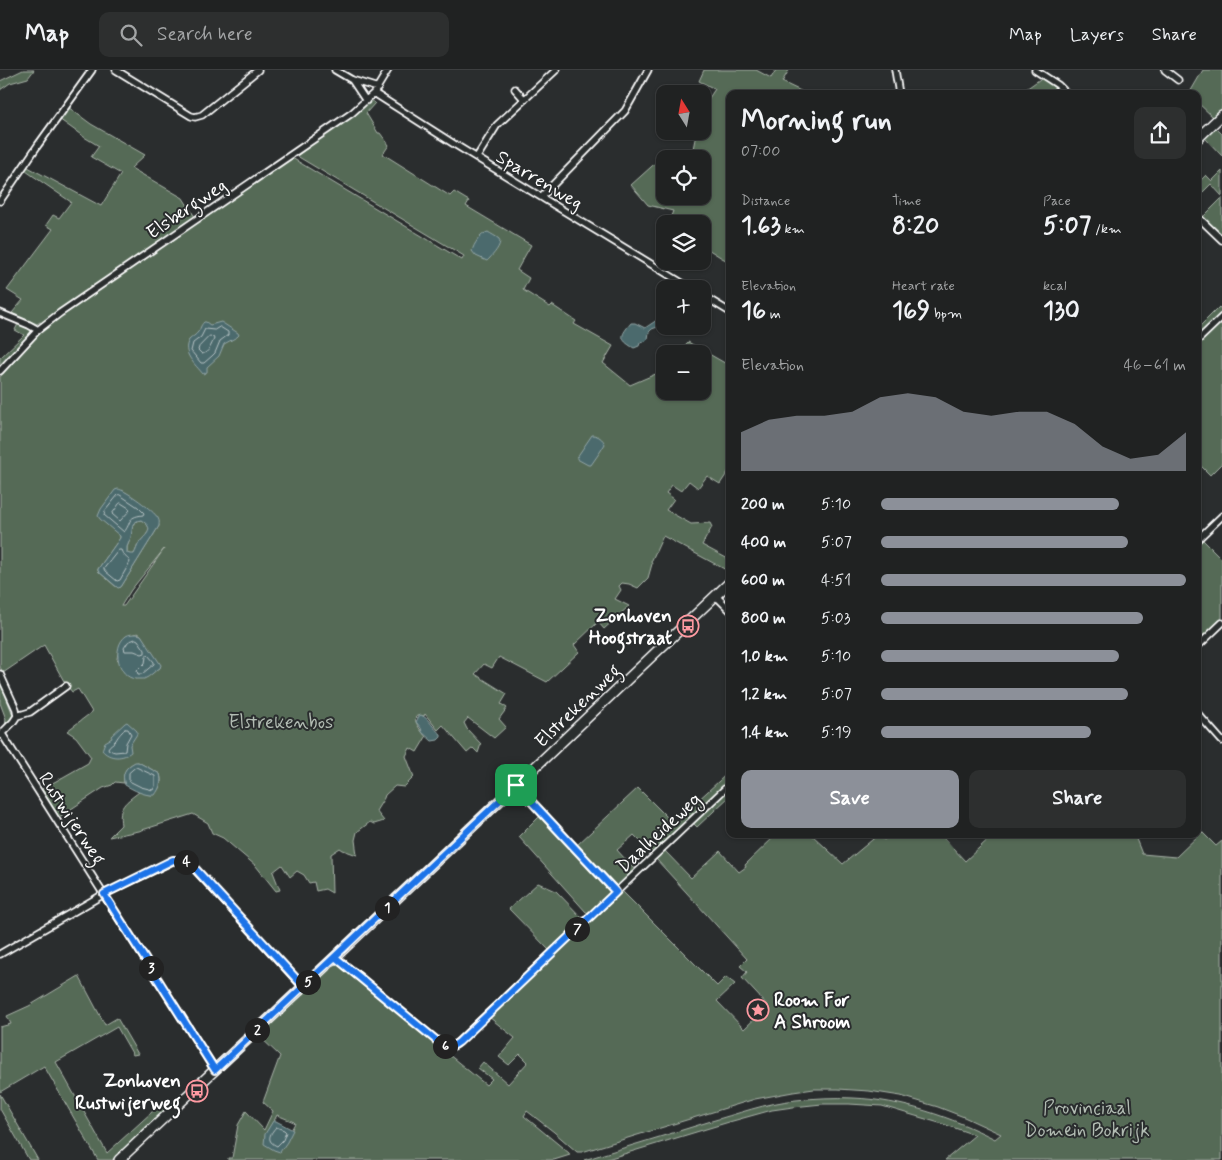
<!DOCTYPE html>
<meta charset="utf-8">
<style>
body{margin:0;font-family:Mynerve,sans-serif;background:#2d2f2f;color:#f1f3f6;height:100vh;display:flex;flex-direction:column;font-size:19px;white-space:nowrap}
*{box-sizing:border-box;margin:0}
p{font-size:16px;color:#a2a4a5}
.icon{flex:none;width:28px;height:28px;fill:none;stroke:currentColor;stroke-width:2;stroke-linecap:round;stroke-linejoin:round}
.map{position:relative;flex:1;overflow:hidden}
.side{position:absolute;left:726px;top:20px;width:475px;height:748px;display:flex;flex-direction:column;background:#202222;border-radius:10px;box-shadow:0 1px 4px #0004,0 0 0 1px #3d3f40}
.side>*{flex:none}
.needle{width:32px;rotate:349deg}
.controls{position:absolute;left:656px;top:15px;display:grid;gap:10px}
.controls a{display:grid;place-items:center;width:55px;height:55px;border-radius:10px;background:#202222;box-shadow:0 1px 4px #0004,0 0 0 1px #3d3f40;font-size:25px}
.pin{position:absolute;display:grid;place-items:center;width:42px;height:42px;color:#fff;margin:-21px;border-radius:10px;box-shadow:0 2px 8px #0006}
.km{position:absolute;width:25px;height:25px;margin:-12px;border-radius:50%;background:#222;color:#fff;font-size:14px;line-height:25px;text-align:center}
.round{display:grid;place-items:center;flex:none;width:52px;height:52px;border-radius:10px;background:#2d2f2f}
.overview{display:flex;align-items:center;justify-content:space-between;height:85px;padding:0 15px}
h1{font-size:28px;font-weight:700;line-height:38px}
.figures{display:grid;grid-template-columns:repeat(3,1fr);gap:8px;height:85px;padding:5px 15px}
.figures div{display:grid;align-content:center}
.figures b{font-size:25px;font-weight:700}
.figures small{font-size:14px;font-weight:400}
.figures p{font-size:14px}
.chart{height:140px;padding:10px 15px}
.chart p{display:flex;justify-content:space-between}
.chart svg{width:100%;height:90px;margin-top:5px;fill:#8c9099;opacity:.7}
.primary-button{display:flex;gap:10px;margin-top:auto;padding:10px 15px}
.primary-button a{flex:1;height:58px;border-radius:10px;background:#8c9099;color:#fff;font-size:20px;font-weight:700;line-height:58px;text-align:center}
.primary-button a+a{background:#2d2f2f;color:#f1f3f6}
ul{padding:0 15px;list-style:none;font-size:16px}
li{display:grid;grid-template-columns:80px 60px 1fr;align-items:center;height:38px}
li i{height:12px;border-radius:6px;background:#8c9099}
header{display:flex;align-items:center;gap:30px;box-sizing:border-box;height:70px;padding:0 25px;background:#202222;border-bottom:1px solid #3d3f40}
header strong{font-size:24px}
nav{display:flex;gap:28px;margin-inline-start:auto;font-size:18px}
.search{width:350px;height:45px;background:#2d2f2f;display:flex;align-items:center;gap:12px;box-sizing:border-box;padding:0 18px;border-radius:10px;color:#a2a4a5;font-size:19px}
.map>svg:first-child{display:block}
.green{fill:#556a56;stroke:#aab4aa;fill-rule:evenodd}
.water{fill:#4b6a6d;stroke:#93a6a7;fill-rule:evenodd}
.lines{fill:none;stroke-linecap:round;stroke-linejoin:round}
.shore{stroke:#b7c3c5;stroke-width:1}
.street-casing{stroke:#fff;stroke-width:9}
.secondary-casing{stroke:#fff;stroke-width:12}
.street{stroke:#2a2d2e;stroke-width:5.5}
.secondary{stroke:#2a2d2e;stroke-width:9}
.route-casing{stroke:#fff;stroke-width:10}
.route{stroke:#1a73e8;stroke-width:6}
.labels{text-anchor:middle;stroke-width:4;stroke-linejoin:round;paint-order:stroke}
.street-label{font-size:19px;fill:#fff;stroke:#2a2d2e}
.poi-label{font-size:19px;font-weight:bold;fill:#fff;stroke:#2a2d2e;text-anchor:end}
.park-label{font-size:19px;fill:#b2bcb3;stroke:#2a2d2e}
</style>
<header>
<strong>Map</strong>
<div class="search"><svg class="icon" aria-label="search" viewBox="0 0 24 24"><circle cx="10" cy="10" r="6"/><path d="M15 15l6 6"/></svg>Search here</div>
<nav><a>Map</a><a>Layers</a><a>Share</a></nav>
</header>
<div class="map">
<svg width="1222" height="1090" viewBox="0 0 1222 1090">
<rect width="100%" height="100%" fill="#2a2d2e"/>
<filter id="ink" filterUnits="userSpaceOnUse"><feTurbulence type="fractalNoise" baseFrequency=".02" numOctaves="2"/><feDisplacementMap in="SourceGraphic" scale="10" xChannelSelector="R" yChannelSelector="G"/><feConvolveMatrix kernelMatrix="1 2 1 2 8 2 1 2 1" color-interpolation-filters="sRGB"/></filter>
<g filter="url(#ink)">
<path class="green" d="M23,0H34L28,8L10,13L0,20V11Z
M704,0H756L771,8L776,0H789L782,12L807,24H730V192L722,188L703,176L702,154H668L673,141L648,135L631,115L661,88L665,90V126H702V89H674L692,84L695,69L698,61H702L703,37L715,19L699,11Z
M1203,0H1222V38L1213,47L1198,33V24H1189Z
M1043,7L1061,24H1019Z
M371,30L375,33L366,43L378,63H380L389,75L383,84L450,126L454,122L469,131L466,136L531,175L517,200L529,208L523,220L550,237L552,235L576,251L574,254L613,276L603,293L630,315L658,303L665,296V321H702V284H677L688,272L730,296V399L720,414L707,406L698,418L689,411L681,421L672,415L666,423L674,429L666,440L691,454L710,453L712,457L702,475L730,490V502L663,466L651,492L652,494L648,508L638,518L629,514L622,513L619,516L621,520L615,529L629,536L604,559L598,552L574,575L579,582L547,612L499,587L492,598L484,594L475,604L507,624L501,634L507,638L499,649L506,657L494,668L468,648L464,653L467,659L481,674L478,683L473,678L467,683L443,655L438,660L425,644L424,646C406,642 421,661 426,667L417,682L410,678L406,686L414,707L404,717L395,716L385,725L384,728L376,741L384,751L374,754L370,752L357,762L355,770L357,785L343,780L340,778L331,784L332,823L325,819L316,821L314,812L309,813L304,805L297,801L290,807L282,795L273,802L280,820L276,821L256,796L223,768L212,763L208,753L193,744L139,761L109,767L121,755C118,736 125,733 139,722L152,725C160,719 163,714 160,704L138,692C127,694 122,702 124,713L115,712L112,715L103,718L59,747L42,719L88,693L91,687L76,667L67,661L92,642L78,619L72,622L65,613L44,575L3,603L0,597V307L47,256L40,252L37,254L12,243L23,230L7,220L53,159L46,155L53,145L59,148L71,132L23,99L26,96L101,136L121,104L91,87L99,76L84,67L59,49L68,37L91,54L145,85L131,98L183,128L195,147L201,151L292,88L462,190L464,186L297,86ZM122,420L141,433L156,446L159,456L121,517L115,516L98,501V499L120,468ZM164,479L124,536H121L131,520ZM138,563L141,565L160,598L135,609L117,589C119,575 123,566 138,563Z
M1216,58L1222,64V86L1205,68Z
M1222,101V126L1211,114L1198,127V113L1206,105L1212,111Z
M1222,128V166L1203,147Z
M1219,237L1222,240V244L1198,266V258Z
M1222,251V393L1210,405L1198,393V275Z
M18,254L28,258L31,261L29,265L0,297V288L24,265L15,260Z
M141,450C156,459 146,464 139,473C137,476 136,481 134,484L132,485L127,483V477L131,467L133,454L137,451Z
M1202,469L1222,489V548L1198,570V473Z
M0,612L13,645L11,650L5,656L6,649L0,633Z
M730,701V710L652,783L634,765L617,780L635,800L620,815L617,816L613,813L577,775L638,718L673,753Z
M730,718V726L697,757L693,753Z
M541,745L611,820V823L589,843L586,842L519,767Z
M1202,762L1216,776L1222,771V1090H945L975,1065L946,1055L882,1036L849,1034H822L793,1037L772,1040L729,1052L604,1090H584C626,1077 667,1065 708,1052C737,1044 766,1033 796,1030C815,1028 835,1027 853,1028C902,1030 951,1047 995,1069L1001,1064L964,1047L938,1037L901,1026L869,1021L838,1019H814L793,1022L755,1029L582,1082H577L554,1062L527,1041L524,1046L569,1083L570,1085L554,1090H228V1088H232L238,1055L246,1041L264,1060L273,1041L263,1032L280,986L258,965L335,893L339,895L486,1015L492,1009L478,998L483,992L508,1014L528,992L520,984L509,995L499,987L515,968L489,947L621,820L717,916L726,907L735,914L717,931L744,959L768,936L742,908L747,902L740,896L747,889L656,789L664,780L691,808L720,781L739,802L746,797L745,795L777,764H811L843,794L878,765L884,770L892,764H940L965,791L994,764H1134L1142,784L1176,787ZM277,1045L294,1052L295,1053L281,1079L265,1069Z
M538,813L556,821L583,849L549,880L509,839Z
M79,906L105,955L117,948L138,984L133,985L117,957L56,992L107,1083L164,1031L169,1037L112,1090H98L44,996L0,1022V957L11,954L7,946L29,936Z
M0,1024L38,1090H29L0,1039Z"/>
<path class="water" d="M488,162C491,164 497,167 499,169C503,175 491,187 487,191L476,186L472,181C474,174 480,164 488,162Z
M657,250L660,252V256L652,259L649,262L648,269L646,271L640,273L639,276L634,278C618,269 621,265 631,253H635L645,258Z
M204,252H206L210,255L221,252L238,263L239,265L237,267L224,274L219,286L207,297V302L203,304C195,294 181,283 189,270C192,267 196,265 198,262C201,258 200,256 204,252Z
M592,365C598,365 603,369 605,374L600,382L591,395H588L577,389V387Z
M118,419C126,420 154,441 158,448C160,452 159,452 159,456L121,517L118,518L98,501V499L120,468V466L100,449L98,446L101,439L115,420ZM141,450C156,459 146,464 139,473C137,476 136,481 134,484H130L127,483V477L131,467L133,454L137,451Z
M137,564L141,565L161,595L160,598C154,601 150,607 144,609C143,609 137,609 136,609C118,608 111,577 126,566C129,564 133,564 137,564Z
M421,645C430,649 433,659 441,664V667L438,670L432,671L422,662L421,658L416,652L419,646Z
M127,652L137,661V664L130,675L131,682C123,689 109,689 102,680L105,672L112,668L111,666L125,653Z
M135,692H138L160,704C162,712 160,718 155,725C144,726 134,720 125,715C121,703 125,698 135,692Z
M273,1051H276L293,1060L287,1072L280,1082L274,1080L264,1074L265,1064Z"/>
<g class="lines">
<path class="shore" d="M220,257L228,262V265L220,271L215,283L212,286L204,293H201L191,281L193,273L201,267L205,259L214,260Z
M210,266L213,267L214,269C211,275 209,283 202,284L198,280L199,277Z
M120,425L138,437L144,443L143,445C126,447 132,453 124,462L104,445L105,441L118,425Z
M121,433L129,438L130,440L120,451L112,444L119,434Z
M119,480H121C124,488 129,488 130,492L120,510L117,511L105,501L104,499Z
M136,569L138,570L145,580V583L142,584L134,581H125L124,578L128,572Z
M148,585L154,592V594L142,604H138L137,601L145,593L146,587Z
M125,659H128L131,664L126,673L125,681L115,682L109,680L108,678C110,674 113,674 116,670C119,665 120,664 125,659Z
M136,697L155,706V716L153,720L141,717L129,711V703Z
M276,1057L284,1060L286,1062L283,1070L277,1076C266,1071 269,1065 276,1057Z"/>
<g class="street-casing">
<path id="street" d="M116,0L191,46L195,47L202,45L258,0
M335,0L352,10L378,18
M895,0L899,24
M1035,0L1058,15L1067,24
M1165,0L1178,10
M352,10L366,31
M515,19L524,29
M374,23L454,74L692,219
M477,87L497,55L556,0
M541,127L625,41L648,0
M0,131L38,75L92,0
M1198,147L1222,170
M702,225L730,242
M0,243L29,255L38,260
M1198,270L1222,247
M0,301L38,260L60,243L352,43L374,23L388,0
M1198,469L1222,446
M716,526L730,540
M1198,576L1222,553
M0,604L16,639L17,646
M1198,644L1222,671
M2,664L215,1000
M0,665L13,652L17,646L30,642L66,616
M516,715L616,822
M0,884L104,824L173,791H184L189,793L303,917
M335,887L442,975L446,976L455,975L730,714"/>
</g>
<g class="secondary-casing">
<path id="secondary" d="M1198,68L1222,45
M119,1090L335,887L730,512"/>
</g>
<use href="#street" class="street"/>
<use href="#secondary" class="secondary"/>
</g>
</g>
<g class="lines" filter="url(#ink)">
<g class="route-casing">
<path id="route" d="M516,715L215,1000L104,824L173,790L184,791L190,793L303,916L335,887L442,975C449,977 453,977 459,972L616,822L516,715"/>
</g>
<use href="#route" class="route"/>
</g>
<defs>
<g id="bus-ring" transform="scale(1.125)"><circle r="9.5" fill="#2a2d2e" stroke="#ff9aa2" stroke-width="1.5"/><path d="M-5-6H5V4H4V6H2V4H-2V6H-4V4H-5ZM-3.5-4V0h7V-4ZM-3.5 1.2v1.5H-2V1.2ZM2 1.2v1.5H3.5V1.2Z" fill="#ff9aa2"/></g>
<g id="sight-ring" transform="scale(1.125)"><circle r="9.5" fill="#2a2d2e" stroke="#ff9aa2" stroke-width="1.5"/><path d="M0-6L1.8-2.2L6-1.7L2.9 1.2L3.7 5.4L0 3.3L-3.7 5.4L-2.9 1.2L-6-1.7L-1.8-2.2Z" fill="#ff9aa2"/></g>
</defs>
<g fill-rule="evenodd">
<use href="#bus-ring" x="688" y="556"/>
<use href="#sight-ring" x="758" y="940"/>
<use href="#bus-ring" x="197" y="1021"/>
</g>
<g class="labels">
<g class="street-label">
<text transform="translate(540 109) rotate(31)" y="7">Sparrenweg</text>
<text transform="translate(186 138) rotate(-34)" y="7">Elsbergweg</text>
<text transform="translate(577 635) rotate(-44)" y="7">Elstrekenweg</text>
<text transform="translate(73 748) rotate(57)" y="7">Rustwijerweg</text>
<text transform="translate(658 762) rotate(-43)" y="7">Daalheideweg</text>
</g>
<g class="poi-label">
<text x="672" y="552">Zonhoven<tspan x="672" dy="22">Hoogstraat</tspan></text>
<text x="774" y="936" text-anchor="start">Room For<tspan x="774" dy="22">A Shroom</tspan></text>
<text x="181" y="1017">Zonhoven<tspan x="181" dy="22">Rustwijerweg</tspan></text>
</g>
<g class="park-label">
<text x="281" y="658">Elstrekenbos</text>
<text x="1087" y="1044">Provinciaal<tspan x="1087" dy="22">Domein Bokrijk</tspan></text>
</g>
</g>
</svg>
<div class="controls">
<a><svg class="needle" viewBox="-14 -14 28 28"><path d="M0-13l5 13h-10z" fill="#e53935"/><path d="M0 13l5-13h-10z" fill="#a2a4a5"/></svg></a>
<a><svg class="icon" aria-label="locate" viewBox="0 0 24 24"><circle cx="12" cy="12" r="6"/><path d="M12 2v4M12 18v4M2 12h4M18 12h4"/></svg></a>
<a><svg class="icon" aria-label="layers" viewBox="0 0 24 24"><path d="M12 4l9 5-9 5-9-5zM3 14l9 5 9-5"/></svg></a>
<a>+</a>
<a>−</a>
</div>
<div class="pin" style="left:516px;top:715px;background:#1e9e55"><svg class="icon" aria-label="arrive" viewBox="0 0 24 24"><path d="M6 21V4h12l-3 4 3 4H6"/></svg></div>
<b class="km" style="left:387px;top:838px">1</b>
<b class="km" style="left:257px;top:960px">2</b>
<b class="km" style="left:151px;top:898px">3</b>
<b class="km" style="left:186px;top:792px">4</b>
<b class="km" style="left:308px;top:912px">5</b>
<b class="km" style="left:445px;top:976px">6</b>
<b class="km" style="left:577px;top:859px">7</b>
<section class="side">
<div class="overview"><div><h1>Morning run</h1><p>07:00</p></div><a class="round"><svg class="icon" aria-label="share" viewBox="0 0 24 24"><path d="M12 15V3M7 8l5-5 5 5M5 13v7h14v-7"/></svg></a></div>
<div class="figures">
<div><p>Distance</p><b>1.63<small> km</small></b></div>
<div><p>Time</p><b>8:20</b></div>
<div><p>Pace</p><b>5:07<small> /km</small></b></div>
</div>
<div class="figures">
<div><p>Elevation</p><b>16<small> m</small></b></div>
<div><p>Heart rate</p><b>169<small> bpm</small></b></div>
<div><p>kcal</p><b>130</b></div>
</div>
<div class="chart"><p><span>Elevation</span>46–61 m</p>
<svg viewBox="0 0 160 44" preserveAspectRatio="none"><path d="M0 44V25L10 19L20 17L30 17L40 15L50 8L60 6L70 8L80 15L90 17L100 15L110 15L120 21L130 32L140 38L150 36L160 25V44z"/></svg>
</div>
<ul>
<li><b>200 m</b>5:10<i style="width:78%"></i></li>
<li><b>400 m</b>5:07<i style="width:81%"></i></li>
<li><b>600 m</b>4:51<i style="width:100%"></i></li>
<li><b>800 m</b>5:03<i style="width:86%"></i></li>
<li><b>1.0 km</b>5:10<i style="width:78%"></i></li>
<li><b>1.2 km</b>5:07<i style="width:81%"></i></li>
<li><b>1.4 km</b>5:19<i style="width:69%"></i></li>
</ul>
<div class="primary-button"><a>Save</a><a>Share</a></div>
</section>
</div>
